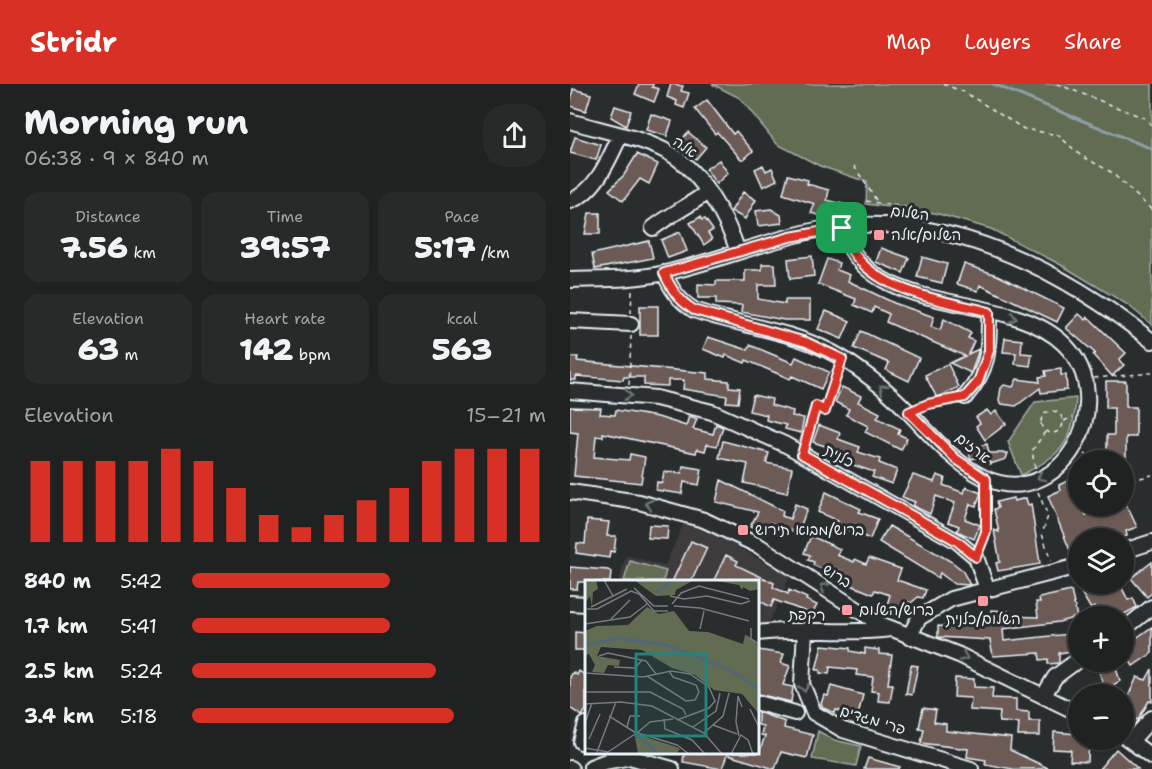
<!DOCTYPE html>
<meta charset="utf-8">
<style>
body{margin:0;font-family:"Shantell Sans","Playpen Sans Hebrew",sans-serif;background:#282a2a;color:#f1f3f6;height:100vh;display:flex;flex-direction:column;font-size:22px;white-space:nowrap}
*{box-sizing:border-box;margin:0}
p{font-size:20px;color:#a2a4a5}
.icon{flex:none;width:33px;height:33px;fill:none;stroke:currentColor;stroke-width:2;stroke-linecap:round;stroke-linejoin:round}
.map{position:relative;flex:1;overflow:hidden}
.side{display:flex;flex-direction:column;background:#202222;width:570px}
.side>*{flex:none}
.fabs{position:absolute;left:498px;top:366px;display:grid;gap:12px}
.fabs a{display:grid;place-items:center;width:66px;height:66px;border-radius:50%;background:#202222;box-shadow:0 2px 4px #0004,0 0 0 2px #3d3f40;font-size:30px}
.pin{position:absolute;display:grid;place-items:center;width:51px;height:51px;color:#fff;margin:-26px;border-radius:12px;box-shadow:0 3px 9px #0006}
.round{display:grid;place-items:center;flex:none;width:63px;height:63px;border-radius:24px;background:#282a2a}
.summary{display:flex;align-items:center;justify-content:space-between;height:102px;padding:0 24px}
h1{font-size:33px;font-weight:800;line-height:45px}
.stats{display:grid;grid-template-columns:repeat(3,1fr);gap:9px;height:102px;padding:6px 24px}
.stats div{display:grid;align-content:center;border-radius:15px;background:#282a2a;text-align:center}
.stats b{font-size:30px;font-weight:800}
.stats small{font-size:16px;font-weight:400}
.stats p{font-size:16px}
.chart{height:168px;padding:12px 24px}
.chart p{display:flex;justify-content:space-between}
.chart svg{width:100%;height:108px;margin-top:6px;stroke:#d93025;stroke-width:6}
ul{padding:0 24px;list-style:none;font-size:20px}
li{display:grid;grid-template-columns:96px 72px 1fr;align-items:center;height:45px}
li i{height:15px;border-radius:8px;background:#d93025}
header{display:flex;align-items:center;gap:36px;box-sizing:border-box;height:84px;padding:0 30px;background:#d93025;color:#fff}
header strong{font-size:28px}
nav{display:flex;gap:33px;margin-inline-start:auto;font-size:21px}
main{display:flex;flex:1;min-height:0}
.map>svg:first-child{display:block}
.built{fill:#3e3a3a}
.green{fill:#626c53;stroke:#a5aea6;stroke-width:1.5}
.lines{fill:none;stroke-linecap:round;stroke-linejoin:round}
.stream{stroke:#8c9fa9;stroke-width:3}
.building{fill:#6c5a55;stroke:#e8f1f8;stroke-width:1.5}
.minor-casing{stroke:#e8f1f8;stroke-width:18}
.path{stroke:#e8f1f8;stroke-width:1.5;stroke-dasharray:4.5 4.5;stroke-linecap:butt}
.minor{stroke:#2a2d2e;stroke-width:14}
.oneway{stroke:#6c7275}
.route-casing{stroke:#fff;stroke-width:12}
.route{stroke:#d93025;stroke-width:8}
.poi-dot{fill:#ff9aa2;stroke:#2a2d2e;stroke-width:2}
.labels{text-anchor:middle;stroke-width:6;stroke-linejoin:round;paint-order:stroke}
.street-label{font-size:15px;fill:#e8f1f8;stroke:#2a2d2e}
.poi-label{font-size:15px;fill:#e8f1f8;stroke:#2a2d2e;text-anchor:start}
.inset-river{fill:none;stroke:#4f6974;stroke-width:3}
.inset-road{fill:none;stroke:#767b7f;stroke-width:1.5}
.view{fill:#25827c;fill-opacity:0.15;stroke:#25827c;stroke-width:3}
.inset-edge{fill:none;stroke:#e8f1f8;stroke-width:3}
</style>
<header>
<strong>Stridr</strong>
<nav><a>Map</a><a>Layers</a><a>Share</a></nav>
</header>
<main>
<section class="side">
<div class="summary"><div><h1>Morning run</h1><p>06:38 · 9 × 840 m</p></div><a class="round"><svg class="icon" aria-label="share" viewBox="0 0 24 24"><path d="M12 15V3M7 8l5-5 5 5M5 13v7h14v-7"/></svg></a></div>
<div class="stats">
<div><p>Distance</p><b>7.56<small> km</small></b></div>
<div><p>Time</p><b>39:57</b></div>
<div><p>Pace</p><b>5:17<small> /km</small></b></div>
</div>
<div class="stats">
<div><p>Elevation</p><b>63<small> m</small></b></div>
<div><p>Heart rate</p><b>142<small> bpm</small></b></div>
<div><p>kcal</p><b>563</b></div>
</div>
<div class="chart"><p><span>Elevation</span>15–21 m</p>
<svg viewBox="0 0 160 44" preserveAspectRatio="none"><path d="M5 44V11M15 44V11M25 44V11M35 44V11M45 44V6M55 44V11M65 44V22M75 44V33M85 44V38M95 44V33M105 44V27M115 44V22M125 44V11M135 44V6M145 44V6M155 44V6"/></svg>
</div>
<ul>
<li><b>840 m</b>5:42<i style="width:56%"></i></li>
<li><b>1.7 km</b>5:41<i style="width:56%"></i></li>
<li><b>2.5 km</b>5:24<i style="width:69%"></i></li>
<li><b>3.4 km</b>5:18<i style="width:74%"></i></li>
</ul>
</section>
<div class="map">
<svg width="582" height="685" viewBox="0 0 582 685">
<rect width="100%" height="100%" fill="#2a2d2e"/>
<filter id="ink" filterUnits="userSpaceOnUse"><feTurbulence type="fractalNoise" baseFrequency=".0167" numOctaves="2"/><feDisplacementMap in="SourceGraphic" scale="12" xChannelSelector="R" yChannelSelector="G"/><feConvolveMatrix kernelMatrix="1 2 1 2 8 2 1 2 1" color-interpolation-filters="sRGB"/></filter>
<g filter="url(#ink)">
<path class="built" d="M114,438L151,454L220,492L197,544L188,546V497H49L56,471L95,482Z"/>
<path class="green" d="M142,0H582V241L558,221L493,182L421,145L365,129L296,120L297,98L250,82L207,60L170,14Z
M506,314C504,358 491,372 451,391L438,358L465,318Z
M60,477L96,487L93,497H54Z
M248,647L264,656L291,662L286,682L242,675Z"/>
<g class="lines">
<path class="stream" d="M423,0L582,65"/>
</g>
<path class="building" d="M69,0H83L82,3L89,5L84,18L65,10Z
M101,0L113,2L111,7L119,9L114,24L106,21L107,17L97,13Z
M3,5L21,10L16,27L0,22Z
M137,16L163,50L166,47L183,67L174,75H171L147,48L145,50L125,25Z
M45,22L61,27L56,42L41,33Z
M81,30L102,37L97,52L76,46Z
M118,48L136,63L126,75L108,60Z
M5,53L31,61L26,76L0,69Z
M67,70L88,80L79,100L70,95L53,117L39,106L54,91Z
M149,76L158,89L146,100L136,85Z
M193,81L196,87L202,84L207,96L193,103L185,85Z
M218,91L238,96L237,100L259,106L257,116L273,120L270,132L253,128L252,132L241,129L245,120L213,110Z
M173,108L186,116L175,135L161,127Z
M201,125L211,131L212,139L188,142L186,127Z
M19,129H30V150H15Z
M130,133L132,136L135,135L143,146L138,149L142,155L134,161L120,139Z
M110,148L117,167L98,174L91,156Z
M79,157L83,174L25,185L22,170Z
M311,164L339,174L333,189L306,178Z
M242,172L244,192L220,195L218,175Z
M352,173L377,180L372,199L347,193Z
M257,175L269,179L267,186L280,191L278,197L324,219L364,233L361,243L370,246L374,235L401,249L398,254L404,257L398,270L409,265L401,289L380,279L395,272L316,238L319,230L304,223L302,229L284,221L286,215L248,200Z
M192,180H205L206,201H188V215L215,220V216H240V236H214L171,228L172,221L146,220V214H128V200L146,201V197H175V186H192Z
M394,180L427,191L494,224L487,238L410,201L408,207L387,200Z
M70,222H88V251H70Z
M256,227L280,237L272,255L248,245Z
M509,230L516,236L518,233L556,269L549,276L554,281L542,292L523,271L525,269L496,244Z
M291,247L349,274L339,297L316,286L319,279L284,264Z
M138,253L178,266L180,261L223,279L226,273L259,288L251,305L222,292L220,295L176,276L175,279L156,271L155,274L133,265Z
M435,254L452,256L451,269L462,270L460,282L445,280L446,269L433,268Z
M0,273H8L7,277L138,289V295L159,297V303L170,304L168,319L156,318L157,312L113,305L114,296H98V302L74,301V293H54L53,296L6,292V296H0Z
M378,280L389,303L367,314L355,291Z
M491,285V291H496L497,306L471,309L470,304L446,322L432,320L429,316L431,304L434,301L443,303L447,295L470,298L469,293L476,292L475,287Z
M536,297H556V323H566V353H556V376H537V351H544V324H536Z
M272,303L291,312L288,318L310,329L307,334L330,345L328,350L337,354L331,366L295,348L298,342L276,331L279,325L265,318Z
M183,311L202,315L201,321L223,327L222,332L234,334L231,349L215,345L216,341L196,336L197,331L179,327Z
M0,323L31,324L30,330L45,331L46,326L88,333L116,342L119,332L127,335L123,345L143,350L146,340L153,343L147,362L137,360L135,367L127,365L126,369L33,349V353L26,352L24,373L59,376L60,370L75,373L71,399L4,392L8,349L0,348Z
M417,326L421,331L426,327L436,340L415,356L406,342L410,339L406,333Z
M249,341L270,349L268,355L290,363L288,368L310,375L309,379L327,386L322,400L302,393L304,388L283,381L284,377L259,368L261,364L243,358Z
M153,357L199,369L196,379L222,384L217,409L174,399L178,380L149,374Z
M417,360L419,369H438L436,375L420,380L419,376L411,378L410,373L401,375L398,365Z
M113,382L132,385L129,401L114,398L112,410L86,406L87,398L92,399L94,388L112,389Z
M343,391L364,398L367,391L375,394L373,401L394,409L396,403L411,409L406,422L400,420L395,435L410,441L404,455L387,447L389,442L378,438L385,419L366,412L360,430L343,422L345,418L332,413Z
M502,395L508,410V422H512L516,431L541,422H557L567,443L556,447L557,452L550,454H540L538,448L523,454H508V465L501,469L478,412L491,406L489,401Z
M151,396L213,427L212,432L220,435L225,420L237,425L228,449L201,439L196,450L180,443L188,428L146,418Z
M256,408L291,425L289,428L308,435L300,455L266,441L268,437L248,428Z
M443,414L444,417L456,414L458,421L461,420L470,480L428,487L426,479L430,478L424,446L429,448L424,425L428,424L426,418Z
M17,436L39,438L37,452H46L44,468L40,467L39,474L6,469L7,459L15,460Z
M79,441L98,442L97,455L78,454Z
M319,442L382,478L392,486L400,501L384,500L370,489L368,494L309,458Z
M241,452L270,465L267,471L284,478L285,475L296,480L299,474L331,485L327,496L356,506L353,514L348,513L341,519L335,517L332,529L316,524L320,511L305,506L303,510L276,499L277,496L271,493L273,488L254,480L252,485L243,481L244,478L238,476L240,471L234,469Z
M121,457L137,464L121,498H102Z
M156,471L168,477L166,481L204,499L203,503L218,510L219,506L237,514L236,516L247,521L242,530L204,516L201,523L188,516V498H143Z
M582,478V509L577,513L561,494Z
M0,483L38,486L41,488L40,498H8L7,505H0Z
M506,500H517L518,506L523,503L526,509L550,500L558,516L563,514L567,523L551,532H529L524,523L521,525Z
M501,507L507,533L489,538L433,545L434,557L508,549V566L489,569V579L478,580V575L470,576L469,569L423,572L420,556L368,553V542L385,543V538L421,539V526L438,527V532L468,533L466,518H470L469,514Z
M582,543V569L563,582L554,568V554L559,559Z
M5,548L16,549V566H5Z
M252,561L280,564V567L295,570V564L309,566V570L322,571L318,600H323L320,618L308,617L309,608L301,607L303,593L286,591L287,586L260,583L259,590L250,589V586H246Z
M188,566L214,570L211,579L220,582L213,601L223,603L221,618L188,610Z
M539,578H544L550,597L535,606L527,581Z
M341,581L348,582L342,611L336,610Z
M582,585V618L579,617L568,636L565,635L562,640L554,635V615L556,617L567,593L576,596Z
M9,587L16,592V626L12,632L0,624V593L3,588L7,591Z
M385,594L404,595V603L423,604L422,614L446,615V627L459,628V637H470V652H448L449,639L429,638L430,628L400,626L401,614L384,613Z
M261,602L293,611L288,631L266,626L265,629L253,624L251,620L254,611L258,612Z
M353,624L366,626L364,638L376,640V647L441,654L440,666L480,685H443L415,680L416,676L397,673L398,665L351,659L354,645L349,644Z
M188,628L215,638L214,644L243,651L237,674L211,668L205,685L157,671L152,685L113,678L114,669H189L195,652L191,651L193,642L188,641Z
M484,648L508,650V656H519L518,678L500,677L501,666L483,665Z
M546,665L568,685H529Z
M298,674L330,683L329,685H294Z"/>
<g class="lines">
<g class="minor-casing">
<path id="minor" d="M0,37C32,47 72,53 101,70C131,88 158,136 168,168
M0,117C26,108 39,75 50,52
M83,144C101,130 119,122 136,109
M94,189C102,206 108,216 124,226C168,241 218,246 259,267C276,275 293,288 308,300C345,328 371,372 413,393C490,431 553,318 494,260C436,203 298,238 272,144
M0,196C32,195 63,196 95,189C148,177 199,155 252,145C374,124 489,184 582,257
M0,237L61,240
M0,307L86,314L142,328L216,361L387,457L406,473L417,505
M395,313C420,284 419,265 419,228
M0,408L69,418L134,436L189,462L310,540L389,571L508,629
M554,467L582,458
M0,519L16,520
M554,545L582,523
M235,546L232,600L244,629L273,646L401,685
M188,549C232,543 277,551 321,545
M339,553L349,534L381,515L508,482
M474,611L485,593L508,576
M188,619L225,629
M554,652L582,673
M561,657L582,634
M11,658L16,640
M42,668L102,685
M21,683L34,678L56,674
M0,684L1,685"/>
</g>
<path class="path" d="M373,0L394,8L454,45L488,51L510,71L541,88L582,126
M487,0L577,35L582,43
M284,82L308,119
M296,117L340,124L353,134
M61,229L62,207
M524,294L582,289
M59,301L61,252
M350,324L382,315
M471 338a11 11 0 1 1 22 0a11 11 0 1 1-22 0Z
M494,337L503,333
M235,360L246,322L255,327L268,287
M515,370L525,376
M465,384L462,367L475,348
M554,393L559,397L582,391
M468,408L478,432L472,450L481,477
M411,462L416,448V408"/>
<use href="#minor" class="minor"/>
</g>
<defs><path id="oneway-chevron" d="M-2-3.5L2.5 0L-2 3.5" fill="none" stroke-width="1.6" stroke-linecap="round" stroke-linejoin="round" transform="scale(1.5)"/></defs>
<g class="oneway">
<use href="#oneway-chevron" transform="translate(443 234) rotate(15)"/>
<use href="#oneway-chevron" transform="translate(313 304) rotate(-140)"/>
<use href="#oneway-chevron" transform="translate(58 311) rotate(5)"/>
<use href="#oneway-chevron" transform="translate(471 393) rotate(151)"/>
<use href="#oneway-chevron" transform="translate(79 420) rotate(-167)"/>
<use href="#oneway-chevron" transform="translate(254 503) rotate(-147)"/>
<use href="#oneway-chevron" transform="translate(394 573) rotate(24)"/>
<use href="#oneway-chevron" transform="translate(234 604) rotate(78)"/>
</g>
</g>
<g class="lines" filter="url(#ink)">
<g class="route-casing">
<path id="route" d="M272,144C288,206 365,214 419,228V267L408,298L395,313L358,320L339,328L386,375L416,395V448L406,473L387,457L232,370L246,322L255,327L272,275L236,258L124,226C108,216 102,206 94,189L220,153Z"/>
</g>
<use href="#route" class="route"/>
</g>
<g class="poi-dot">
<rect x="303" y="145" width="12" height="12" rx="3"/>
<rect x="167" y="440" width="12" height="12" rx="3"/>
<rect x="407" y="511" width="12" height="12" rx="3"/>
<rect x="271" y="520" width="12" height="12" rx="3"/>
</g>
<g class="labels">
<g class="street-label">
<text transform="translate(115 63) rotate(36)" y="5">אלה</text>
<text transform="translate(340 129) rotate(7)" y="5">השלום</text>
<text transform="translate(403 364) rotate(38)" y="5">ארזים</text>
<text transform="translate(269 372) rotate(29)" y="5">כלנית</text>
<text transform="translate(267 492) rotate(33)" y="5">ברוש</text>
<text transform="translate(237 531) rotate(1)" y="5">רקפת</text>
<text transform="translate(303 636) rotate(17)" y="5">פרי מגדים</text>
</g>
<g class="poi-label">
<text x="321" y="156">השלום/אלה</text>
<text x="185" y="451">ברוש/מבוא תירוש</text>
<text x="289" y="531">ברוש/השלום</text>
<text x="413" y="540" text-anchor="middle">השלום/כלנית</text>
</g>
</g>
<g transform="translate(15 496)">
<rect width="174" height="174" fill="#2a2d2e"/>
<path d="M0,0H11L13,9L8,12L7,26L5,16L0,23ZM49,0H109L91,10L90,15L71,16ZM126,0H174V9L165,11L158,7L157,10L154,5ZM62,27L74,34L89,31L104,51L123,52L158,64L160,55L163,56L174,66V134L157,114L129,110L110,95L87,88L57,70L16,67L12,76L35,80L34,86L23,85L19,93L7,92L10,85L4,74L0,76V51L12,46L43,45ZM57,156L92,167L95,169L91,174L53,173L50,158Z" fill="#626c53"/>
<path class="inset-river" d="M71,13L88,0M0,66L32,58L82,65L147,91L174,109M56,159L74,174"/>
<path class="inset-road" d="M19,0L28,16M49,8L69,26H83M85,16L99,19L122,16L156,24L165,21M87,24L96,13L114,6L164,19M89,26L115,28L164,41M6,27L42,9M2,29H12L46,11L54,14L69,31H83M26,39L45,20M0,44L45,37L62,24M166,48V59L174,64M115,49L119,31M14,76L23,73L61,81L71,94M29,87L50,88L57,80M0,93L58,97L86,91L105,94L124,107L130,121L124,128L92,140M62,96L101,121L110,120L114,112L111,105L88,97L84,91M0,112H65L98,129L101,135M0,124L36,122L67,126L119,153L137,174M165,129L174,147M24,136L51,153M79,139L80,149L107,160L120,174M0,143L7,123M128,145L152,154M42,147L45,136H55M108,147L131,131L135,113M52,153L65,142L88,139M53,153L92,165L104,174M119,153L138,136L144,113M154,156L151,142L153,116L157,127M4,159L15,134M0,168L23,172L50,154M12,172L31,122M146,174L156,155L163,160L168,174"/>
<path class="view" d="M51,74H121V156H51Z"/>
<rect width="174" height="174" class="inset-edge"/>
</g>
</svg>
<div class="fabs">
<a><svg class="icon" aria-label="locate" viewBox="0 0 24 24"><circle cx="12" cy="12" r="6"/><path d="M12 2v4M12 18v4M2 12h4M18 12h4"/></svg></a>
<a><svg class="icon" aria-label="layers" viewBox="0 0 24 24"><path d="M12 4l9 5-9 5-9-5zM3 14l9 5 9-5"/></svg></a>
<a>+</a>
<a>−</a>
</div>
<div class="pin" style="left:272px;top:144px;background:#1e9e55"><svg class="icon" aria-label="arrive" viewBox="0 0 24 24"><path d="M6 21V4h12l-3 4 3 4H6"/></svg></div>
</div>
</main>
